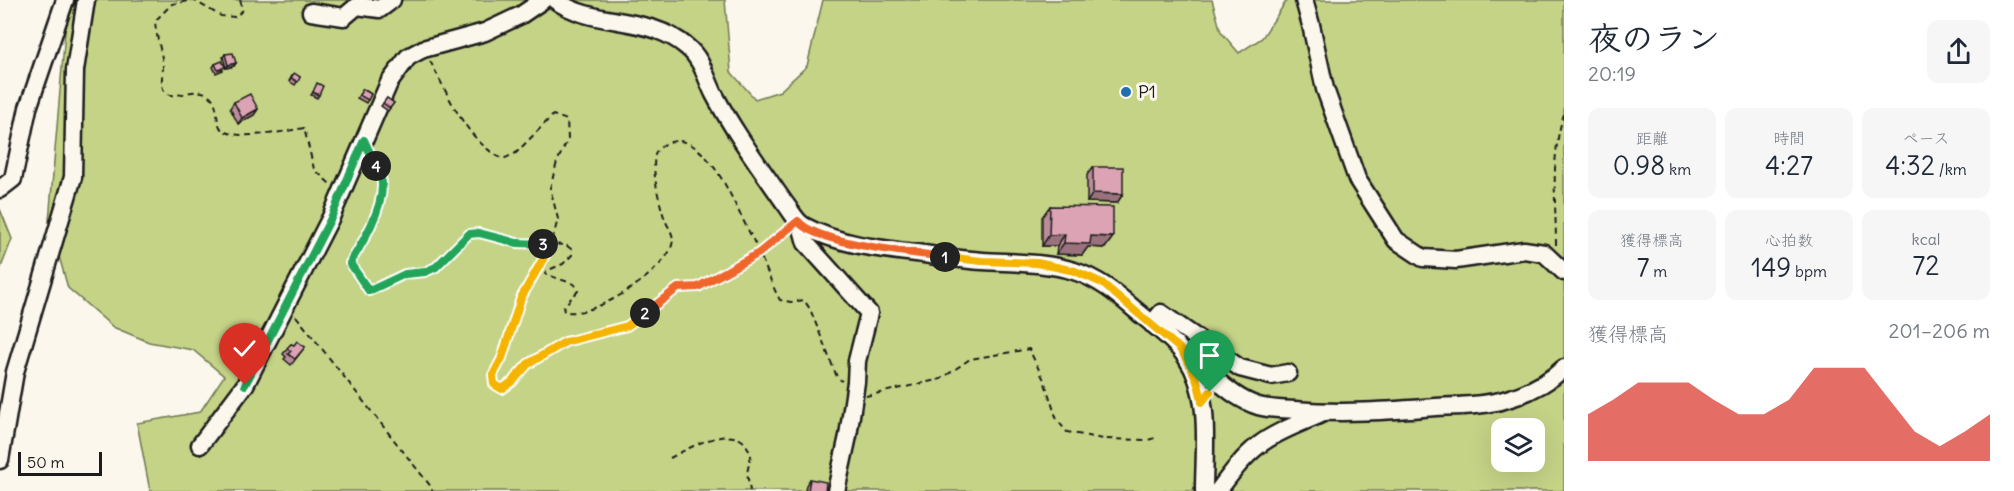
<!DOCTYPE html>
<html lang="ja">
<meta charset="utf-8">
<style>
body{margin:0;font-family:Delius,"Klee One",sans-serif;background:#f6f6f7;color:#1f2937;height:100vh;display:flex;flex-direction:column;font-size:22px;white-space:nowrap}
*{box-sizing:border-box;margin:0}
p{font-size:20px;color:#747a83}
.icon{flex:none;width:33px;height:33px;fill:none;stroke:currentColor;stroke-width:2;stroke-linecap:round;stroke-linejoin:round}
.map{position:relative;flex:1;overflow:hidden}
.sheet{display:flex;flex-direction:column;background:#fff;width:450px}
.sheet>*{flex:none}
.tools{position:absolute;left:1491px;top:418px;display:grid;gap:12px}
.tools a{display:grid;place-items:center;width:54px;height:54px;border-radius:12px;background:#fff;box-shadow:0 6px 24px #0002;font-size:30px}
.scale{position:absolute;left:18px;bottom:15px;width:84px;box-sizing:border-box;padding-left:6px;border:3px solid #1c1c1c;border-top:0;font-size:16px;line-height:21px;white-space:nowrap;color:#1c1c1c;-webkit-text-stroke:4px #fbf7ec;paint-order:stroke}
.pin{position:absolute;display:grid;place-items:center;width:51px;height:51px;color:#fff;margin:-62px -26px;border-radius:50% 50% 50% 0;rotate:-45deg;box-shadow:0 0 6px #0007}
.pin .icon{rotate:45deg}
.km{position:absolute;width:30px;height:30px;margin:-15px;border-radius:50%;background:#222;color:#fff;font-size:16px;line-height:30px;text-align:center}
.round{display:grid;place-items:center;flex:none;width:63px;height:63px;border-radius:12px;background:#f6f6f7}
.overview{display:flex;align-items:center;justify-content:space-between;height:102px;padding:0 24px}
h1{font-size:33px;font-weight:600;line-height:45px}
.figures{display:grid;grid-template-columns:repeat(3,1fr);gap:9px;height:102px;padding:6px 24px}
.figures div{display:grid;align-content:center;border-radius:12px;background:#f6f6f7;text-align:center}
.figures b{font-size:26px;font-weight:600}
.figures small{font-size:16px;font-weight:400}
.figures p{font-size:16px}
.chart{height:168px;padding:12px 24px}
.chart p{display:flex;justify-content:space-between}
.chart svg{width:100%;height:108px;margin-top:6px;fill:#d93025;opacity:.7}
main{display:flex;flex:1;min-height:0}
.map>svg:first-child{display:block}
.green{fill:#c5d387;stroke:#707852;stroke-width:1.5;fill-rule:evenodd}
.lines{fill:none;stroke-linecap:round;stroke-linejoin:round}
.minor-casing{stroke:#1c1c1c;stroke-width:21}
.path{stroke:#1c1c1c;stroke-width:2;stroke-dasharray:6 4.5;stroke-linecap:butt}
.minor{stroke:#fbf7ec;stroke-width:16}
.wall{fill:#bc8c9b;stroke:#1c1c1c;stroke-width:1.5}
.shaded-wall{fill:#99727e;stroke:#1c1c1c;stroke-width:1.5}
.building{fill:#dba3b4;stroke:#1c1c1c;stroke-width:1.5}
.split-1-casing{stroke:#fff;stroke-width:12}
.split-2-casing{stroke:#fff;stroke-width:12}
.split-3-casing{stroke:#fff;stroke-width:12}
.split-4-casing{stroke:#fff;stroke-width:12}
.split-5-casing{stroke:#fff;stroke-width:12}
.split-1{stroke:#f5b400;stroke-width:8}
.split-2{stroke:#f0652b;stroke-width:8}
.split-3{stroke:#f5b400;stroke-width:8}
.split-4{stroke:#22a559;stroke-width:8}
.split-5{stroke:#22a559;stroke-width:8}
.poi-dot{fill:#1f6fb2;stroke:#fbf7ec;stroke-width:2}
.labels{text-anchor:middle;stroke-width:6;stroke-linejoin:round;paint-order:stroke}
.poi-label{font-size:18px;fill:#1c1c1c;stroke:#fbf7ec;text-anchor:start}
</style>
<main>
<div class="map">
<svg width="1564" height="491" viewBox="0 0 1564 491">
<rect width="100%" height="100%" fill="#fbf7ec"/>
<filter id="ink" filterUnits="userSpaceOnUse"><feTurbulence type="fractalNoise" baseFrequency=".0167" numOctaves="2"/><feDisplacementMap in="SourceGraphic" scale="12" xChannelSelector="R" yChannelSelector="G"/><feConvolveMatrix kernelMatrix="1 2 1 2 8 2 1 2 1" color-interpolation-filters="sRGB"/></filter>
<g filter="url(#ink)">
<path class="green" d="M71,0H725L731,72L755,99L780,91L807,66L823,0H1212L1221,32L1239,53L1262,38L1287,0H1564V491H150L137,423L200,412L224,376L193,350L149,342L113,327L68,288L49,221L66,20ZM1502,429H1534V462H1502Z
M0,209L12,239L0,270Z"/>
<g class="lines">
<g class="minor-casing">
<path id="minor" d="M555,0C594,28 649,14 687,47C702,59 706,78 714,94C734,132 760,167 784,202C790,209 796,222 804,226C841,246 884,249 924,254C944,257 964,260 983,261C1014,263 1044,262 1074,271C1100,279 1119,296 1139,313C1155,326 1174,340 1186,357C1212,395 1204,448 1204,491
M1304,0L1311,25L1325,89L1357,179L1396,240L1423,258L1456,260L1524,250L1544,253L1564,272
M311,12L344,17L357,6L380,9L392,0
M0,189L13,179L28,108L65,0
M801,225L806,243L869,313L857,361L856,382L848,436L836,491
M1152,324L1161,313L1240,368L1271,376L1288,373
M1190,360C1214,375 1230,397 1258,406C1269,409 1282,409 1294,410C1342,414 1388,411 1436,407C1458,406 1482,406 1504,400C1525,394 1548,383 1564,368
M200,445L245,385L331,217L389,83L408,57L423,49L485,32L521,15L543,0
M0,460L15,372L73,177L75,70L86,0
M1218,491C1230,475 1243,457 1259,445C1277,431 1302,423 1323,413"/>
</g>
<path class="path" d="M240,0L243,10L235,17L221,16L193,0L172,4L155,21C156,37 162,51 163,67C163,74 159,87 166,93C177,101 196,84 210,96C219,104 215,117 220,127C228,143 288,131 304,128L314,169L330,184
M430,61C449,96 466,141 503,159L516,153L553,115L567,120L568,139L557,162L550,188L558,219L551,245L521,298L502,358L493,375L494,384L502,389L512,382L528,364L565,342L627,326L678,288L698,287L759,253L787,231
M372,158C375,165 380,173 382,180C387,203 361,245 349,263L369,291L405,274L425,272L436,267L469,234L479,233L517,243L566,245L571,249L572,255L563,264L546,271L545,274L574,284L577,287L578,291L563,307L564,311C591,321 665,272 672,245C675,235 669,229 665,220C660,206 650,166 656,152C659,147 666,144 671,142C701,133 727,187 737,208C746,226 756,244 763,262C769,275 773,288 780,300L791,302L804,300L810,309L837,377L842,381
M1556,245C1556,202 1550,155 1564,114
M296,316L432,488V491
M866,396L941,379L970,359L1029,349L1044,380L1057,420L1067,432L1103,439L1148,440L1155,438
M670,458C687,449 726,426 744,442C747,445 749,451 751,455L747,473L750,491"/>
<use href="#minor" class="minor"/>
</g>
<path class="wall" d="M225,54L236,63L234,66L226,68L223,57Z
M215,64L223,70L216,73L213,67Z
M294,73L300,77L295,85L289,81Z
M363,89L371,94L366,103L357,98Z
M387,98L394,103L388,111L381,106Z
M234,102L258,109L254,115L238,124L230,108Z
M1093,167L1123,194L1117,203L1087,202V175Z
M1050,206L1113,237L1105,248L1088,247L1082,255L1056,254L1057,246H1042V217Z
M256,330V348L252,354L244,349Z
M291,344L294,345L305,347L291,365L284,359L286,357L283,354Z
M810,479L825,491H805L806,485Z"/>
<path class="shaded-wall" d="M236,63L234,66L226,68L228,65Z
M313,92L319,95L317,98L311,95Z
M258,109L254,115L238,124L242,118Z
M1093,193L1123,194L1117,203L1087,202Z
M1065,234L1057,246H1042L1049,235Z
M1091,236L1113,237L1105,248L1088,247L1082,255L1056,254L1064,243Z"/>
<path class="building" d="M233,53L236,63L228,65L225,54Z
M222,61L225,67L218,70L215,64Z
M294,73L300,77L298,82L291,78Z
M317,83L323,86L319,95L313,92Z
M363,89L371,94L368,100L359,95Z
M250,94L258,109L242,118L234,102Z
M387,98L394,103L390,108L383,103Z
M1093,167H1123V194L1093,193Z
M1050,206L1113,207V237L1091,236L1090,244L1064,243L1065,234L1049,235Z
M256,330L264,334L256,348L248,343Z
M297,341L305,347L295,359L288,354L291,351L287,348L291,344L294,345Z
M810,479L826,482L825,491H808Z"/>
</g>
<g class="lines" filter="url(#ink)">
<g class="split-1-casing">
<path id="split-1" d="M945,257L982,261L1037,263L1075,271L1102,283L1179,348C1192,365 1199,382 1202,402L1210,392"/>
</g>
<g class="split-2-casing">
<path id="split-2" d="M645,313L678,288L698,287L759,253L798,221C815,244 916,253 945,257"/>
</g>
<g class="split-3-casing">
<path id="split-3" d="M543,244L551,245L521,298L502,358L493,375L494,384L502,389L512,382L528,364L565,342L627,326L645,313"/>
</g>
<g class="split-4-casing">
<path id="split-4" d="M376,166C378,171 382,178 382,184C383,209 363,242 350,263L369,291L405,274L425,272L436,267L469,234L479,233L517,243L543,244"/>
</g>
<g class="split-5-casing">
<path id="split-5" d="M245,385L331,218L364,140L376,166"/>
</g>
<use href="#split-1" class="split-1"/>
<use href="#split-2" class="split-2"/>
<use href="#split-3" class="split-3"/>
<use href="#split-4" class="split-4"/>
<use href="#split-5" class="split-5"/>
</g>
<circle class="poi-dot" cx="1126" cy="92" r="6"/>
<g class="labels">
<g class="poi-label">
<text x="1138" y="98">P1</text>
</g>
</g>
</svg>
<div class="tools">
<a><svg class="icon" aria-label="layers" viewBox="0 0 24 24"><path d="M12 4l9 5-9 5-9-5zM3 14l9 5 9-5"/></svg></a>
</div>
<div class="scale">50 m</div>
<div class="pin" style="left:1210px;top:392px;background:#1e9e55"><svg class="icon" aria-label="arrive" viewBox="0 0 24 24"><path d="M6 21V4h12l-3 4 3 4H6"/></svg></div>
<div class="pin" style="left:245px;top:385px;background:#d93025"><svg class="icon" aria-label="check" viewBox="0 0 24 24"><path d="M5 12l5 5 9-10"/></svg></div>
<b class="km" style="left:945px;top:257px">1</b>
<b class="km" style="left:645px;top:313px">2</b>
<b class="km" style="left:543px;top:244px">3</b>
<b class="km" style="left:376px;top:166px">4</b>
</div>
<section class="sheet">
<div class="overview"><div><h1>夜のラン</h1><p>20:19</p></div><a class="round"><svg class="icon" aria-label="share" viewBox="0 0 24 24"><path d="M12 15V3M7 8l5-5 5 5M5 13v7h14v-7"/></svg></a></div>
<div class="figures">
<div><p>距離</p><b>0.98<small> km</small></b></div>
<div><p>時間</p><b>4:27</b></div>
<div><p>ペース</p><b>4:32<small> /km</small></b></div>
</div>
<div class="figures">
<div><p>獲得標高</p><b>7<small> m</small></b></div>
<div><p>心拍数</p><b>149<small> bpm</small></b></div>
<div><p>kcal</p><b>72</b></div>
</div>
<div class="chart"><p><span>獲得標高</span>201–206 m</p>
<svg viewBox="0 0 160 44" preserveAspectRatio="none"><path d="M0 44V25L10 19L20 12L30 12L40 12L50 19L60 25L70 25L80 19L90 6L100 6L110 6L120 19L130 32L140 38L150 32L160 25V44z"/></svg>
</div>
</section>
</main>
